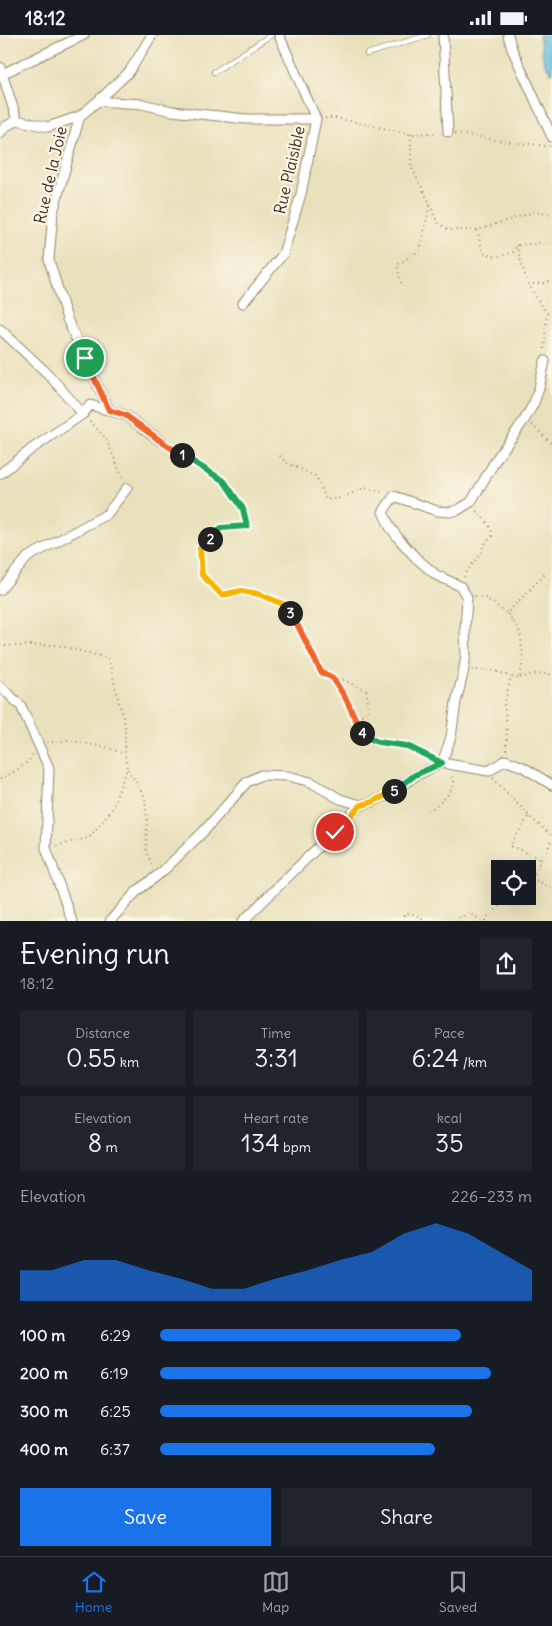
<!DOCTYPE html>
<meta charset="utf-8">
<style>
body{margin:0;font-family:Delius,sans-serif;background:#20242c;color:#f1f3f6;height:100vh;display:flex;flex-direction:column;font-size:19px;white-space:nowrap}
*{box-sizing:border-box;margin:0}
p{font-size:16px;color:#9ea1a6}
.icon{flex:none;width:28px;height:28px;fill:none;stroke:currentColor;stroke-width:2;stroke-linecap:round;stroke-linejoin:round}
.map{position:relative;height:886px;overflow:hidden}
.sheet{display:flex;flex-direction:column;background:#171b24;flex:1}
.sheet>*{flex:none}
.buttons{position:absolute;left:491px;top:825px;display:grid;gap:10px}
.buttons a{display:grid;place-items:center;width:45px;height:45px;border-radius:0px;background:#171b24;box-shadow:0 5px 20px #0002;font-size:25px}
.pin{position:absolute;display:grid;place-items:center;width:42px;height:42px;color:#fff;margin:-21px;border:2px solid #fff;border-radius:50%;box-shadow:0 1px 5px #0007}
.km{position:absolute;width:25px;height:25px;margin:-12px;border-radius:50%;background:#222;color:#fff;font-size:14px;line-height:25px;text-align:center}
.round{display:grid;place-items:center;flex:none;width:52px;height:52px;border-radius:0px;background:#20242c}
.summary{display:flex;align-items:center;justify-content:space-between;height:85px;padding:0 20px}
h1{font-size:28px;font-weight:600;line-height:38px}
.figures{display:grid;grid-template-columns:repeat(3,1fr);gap:8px;height:85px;padding:5px 20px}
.figures div{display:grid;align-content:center;border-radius:0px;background:#20242c;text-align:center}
.figures b{font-size:25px;font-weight:600}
.figures small{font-size:14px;font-weight:400}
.figures p{font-size:14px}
.chart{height:140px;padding:10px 20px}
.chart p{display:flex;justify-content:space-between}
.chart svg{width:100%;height:90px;margin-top:5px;fill:#1a73e8;opacity:.7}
.button{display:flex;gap:10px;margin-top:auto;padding:10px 20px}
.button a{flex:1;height:58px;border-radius:0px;background:#1a73e8;color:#fff;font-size:20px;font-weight:600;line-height:58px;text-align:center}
.button a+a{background:#20242c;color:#f1f3f6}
ul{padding:0 20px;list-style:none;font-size:16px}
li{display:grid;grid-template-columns:80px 60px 1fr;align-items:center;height:38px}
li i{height:12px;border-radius:6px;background:#1a73e8}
.status{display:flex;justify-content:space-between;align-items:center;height:35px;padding:0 25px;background:#171b24;direction:ltr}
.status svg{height:14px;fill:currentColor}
.menu{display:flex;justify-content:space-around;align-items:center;height:70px;border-top:1px solid #363941;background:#171b24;font-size:14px;color:#9ea1a6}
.menu a{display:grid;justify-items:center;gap:2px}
.menu .current{color:#1a73e8}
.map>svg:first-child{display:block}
.water{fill:#63c1e1;stroke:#4f7680}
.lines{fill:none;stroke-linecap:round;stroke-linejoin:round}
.service-casing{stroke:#92866d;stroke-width:6}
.minor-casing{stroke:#92866d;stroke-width:11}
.path{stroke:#92866d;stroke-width:2;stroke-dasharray:1 4;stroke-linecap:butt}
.service{stroke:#fff;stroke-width:4.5}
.minor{stroke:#fff;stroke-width:9}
.split-1-casing{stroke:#fff;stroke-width:10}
.split-2-casing{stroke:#fff;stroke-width:10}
.split-3-casing{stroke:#fff;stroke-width:10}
.split-4-casing{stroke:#fff;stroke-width:10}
.split-5-casing{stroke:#fff;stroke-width:10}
.split-6-casing{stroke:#fff;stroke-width:10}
.split-1{stroke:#f0652b;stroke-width:6}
.split-2{stroke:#22a559;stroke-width:6}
.split-3{stroke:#f5b400;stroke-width:6}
.split-4{stroke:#f0652b;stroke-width:6}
.split-5{stroke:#22a559;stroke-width:6}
.split-6{stroke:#f5b400;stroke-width:6}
.labels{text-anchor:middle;stroke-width:4.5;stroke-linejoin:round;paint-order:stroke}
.street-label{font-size:16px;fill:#3b2a1e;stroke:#fcf5e5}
</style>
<div class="status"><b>18:12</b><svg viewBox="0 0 49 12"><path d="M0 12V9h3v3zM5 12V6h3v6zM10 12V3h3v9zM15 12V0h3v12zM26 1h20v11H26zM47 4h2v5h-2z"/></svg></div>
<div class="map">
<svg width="552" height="886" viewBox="0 0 552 886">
<rect width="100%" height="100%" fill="#fcf5e5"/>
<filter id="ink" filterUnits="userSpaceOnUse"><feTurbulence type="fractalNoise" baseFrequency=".02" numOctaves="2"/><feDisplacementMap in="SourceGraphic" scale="10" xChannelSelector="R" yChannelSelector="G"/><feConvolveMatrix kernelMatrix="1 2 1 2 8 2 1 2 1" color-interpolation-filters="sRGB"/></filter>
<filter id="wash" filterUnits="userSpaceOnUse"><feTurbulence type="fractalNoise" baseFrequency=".0096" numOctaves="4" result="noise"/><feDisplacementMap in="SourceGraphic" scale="20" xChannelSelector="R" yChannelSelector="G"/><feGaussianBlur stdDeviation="1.12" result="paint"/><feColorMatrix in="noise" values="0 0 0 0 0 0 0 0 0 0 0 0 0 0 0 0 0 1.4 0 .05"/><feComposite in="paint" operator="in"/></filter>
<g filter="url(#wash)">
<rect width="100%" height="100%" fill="#e9e1bc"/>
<path class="water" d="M539,0H552V39L544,28Z"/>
</g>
<g filter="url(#ink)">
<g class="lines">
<g class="service-casing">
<path id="service" d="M367,19L428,0
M214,37L271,0"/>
</g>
<g class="minor-casing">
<path id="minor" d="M443,0L448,97
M508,0L512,14L552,102
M0,32L17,85
M2,39L84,0
M98,66L142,69L172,76L246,84H316
M80,81L53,177L49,225L67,284L109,375
M0,98L5,92L17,85L48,92L80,81L98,66L129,37L152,0
M243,268L283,219L301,159L316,84L279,0
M0,294L48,339L83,379
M0,439L33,413L83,379L90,370L125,380L162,407
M0,555L28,522L107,479L127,453
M0,651L21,671L49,733L46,813L72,886
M442,728L451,702L456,667L463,639L466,620L465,594L467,562L460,551L436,540L416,523L399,504L390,492L383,477L394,461L437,476L449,477L458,475L471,467L497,423L525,384L534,368L539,353L545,326
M110,886L137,856L162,837L204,796L247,747L261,740L288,741L311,747L340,764L361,770L372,767L391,758L415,741L442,728L489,736L505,725L523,732L552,750
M243,886L361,770"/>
</g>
<path class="path" d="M325,83H335L411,99L438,98
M455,98L508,107L550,111
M411,99V131L430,169L437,187L449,195H477L534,177L552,180
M477,195L483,218L496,222L514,217L517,210L541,208L552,210
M517,210C523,239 529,254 547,278L544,316
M401,248L397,230L420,215L430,169
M528,249L543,248L552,245
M90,386L106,404L123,444
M532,390L552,409
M168,411L224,446L243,474L247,491L221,493L200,513L203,540L222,561L241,556L259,559L285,570L298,591L321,637L333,643L346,664L363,701L378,707L407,711L431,723
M280,421L287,428L317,442L326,465L342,463L364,453L385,457
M464,542L467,536L482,517L483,511L492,501C492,488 482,484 475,474
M475,561C487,560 497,573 507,578
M0,611L57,610L108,623L125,690V719L127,733L112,774L89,803L56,811
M472,635C487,635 498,635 511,642
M333,643L344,645L366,656L368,667L369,678L355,682
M520,643L533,639H552
M47,708L68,705L105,712L125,719
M506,715L507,690L504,670L511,642L520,643L523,624L521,603L519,595L507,578L545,539
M128,734L145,763L147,784L146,816L153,833
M493,743L529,781L552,801
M0,744C12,738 27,731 33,719
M428,776C441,767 452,761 454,745L449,739
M528,782L510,811L541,824
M532,843L552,853
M528,852L541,824L547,816L552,803
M404,886V880L410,878L420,882L426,886
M456,886L458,882H462L467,878L483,885L485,883
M486,886V883L503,868L517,864L522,861"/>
<use href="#service" class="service"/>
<use href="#minor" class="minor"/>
</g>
</g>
<g class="lines" filter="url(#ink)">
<g class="split-1-casing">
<path id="split-1" d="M85,323L109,375L125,380L162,407L182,420"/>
</g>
<g class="split-2-casing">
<path id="split-2" d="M182,420L224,446L243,474L247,491L221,493L210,504"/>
</g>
<g class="split-3-casing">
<path id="split-3" d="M210,504L200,513L202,540L222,560L241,556L259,559L285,570L290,578"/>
</g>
<g class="split-4-casing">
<path id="split-4" d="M290,578L298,591L321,637L333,643L346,664L362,698"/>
</g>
<g class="split-5-casing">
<path id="split-5" d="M362,698L364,701L378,707L407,711L442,728L415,740L394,756"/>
</g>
<g class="split-6-casing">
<path id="split-6" d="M335,797L361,770L372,767L394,756"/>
</g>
<use href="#split-1" class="split-1"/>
<use href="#split-2" class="split-2"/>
<use href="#split-3" class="split-3"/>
<use href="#split-4" class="split-4"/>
<use href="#split-5" class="split-5"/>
<use href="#split-6" class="split-6"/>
</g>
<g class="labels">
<g class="street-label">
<text transform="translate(289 135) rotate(-77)" y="6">Rue Plaisible</text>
<text transform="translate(50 140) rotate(-77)" y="6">Rue de la Joie</text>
</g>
</g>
</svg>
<div class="buttons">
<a><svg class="icon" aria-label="locate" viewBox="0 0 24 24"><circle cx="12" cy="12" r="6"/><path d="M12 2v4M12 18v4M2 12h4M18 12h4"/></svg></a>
</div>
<div class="pin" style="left:85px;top:323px;background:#1e9e55"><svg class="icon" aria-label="arrive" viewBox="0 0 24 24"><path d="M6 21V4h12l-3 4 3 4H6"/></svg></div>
<div class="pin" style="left:335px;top:797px;background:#d93025"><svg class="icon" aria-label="check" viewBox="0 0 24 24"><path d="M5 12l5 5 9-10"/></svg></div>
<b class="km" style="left:182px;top:420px">1</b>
<b class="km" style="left:210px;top:504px">2</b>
<b class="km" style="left:290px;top:578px">3</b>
<b class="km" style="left:362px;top:698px">4</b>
<b class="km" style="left:394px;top:756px">5</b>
</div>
<section class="sheet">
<div class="summary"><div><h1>Evening run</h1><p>18:12</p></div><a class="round"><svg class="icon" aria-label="share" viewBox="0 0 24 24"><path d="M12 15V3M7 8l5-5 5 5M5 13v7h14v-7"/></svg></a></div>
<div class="figures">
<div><p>Distance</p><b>0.55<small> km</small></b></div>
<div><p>Time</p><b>3:31</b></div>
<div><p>Pace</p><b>6:24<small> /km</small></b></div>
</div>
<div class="figures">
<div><p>Elevation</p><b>8<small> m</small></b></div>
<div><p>Heart rate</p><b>134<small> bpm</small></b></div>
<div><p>kcal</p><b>35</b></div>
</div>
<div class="chart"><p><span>Elevation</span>226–233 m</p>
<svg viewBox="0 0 160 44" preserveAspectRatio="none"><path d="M0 44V29L10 29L20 24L30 24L40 29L50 33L60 38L70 38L80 33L90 29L100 24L110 20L120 11L130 6L140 11L150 20L160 29V44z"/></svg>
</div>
<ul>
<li><b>100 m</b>6:29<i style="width:81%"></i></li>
<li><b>200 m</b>6:19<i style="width:89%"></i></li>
<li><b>300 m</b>6:25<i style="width:84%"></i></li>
<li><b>400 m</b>6:37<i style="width:74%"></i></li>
</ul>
<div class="button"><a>Save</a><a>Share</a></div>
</section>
<nav class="menu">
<a class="current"><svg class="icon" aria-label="home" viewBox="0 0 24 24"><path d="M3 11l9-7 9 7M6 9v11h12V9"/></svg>Home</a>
<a><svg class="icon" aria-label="map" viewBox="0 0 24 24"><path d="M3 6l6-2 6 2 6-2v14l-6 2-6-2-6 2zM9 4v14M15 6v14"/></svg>Map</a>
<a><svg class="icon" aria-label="saved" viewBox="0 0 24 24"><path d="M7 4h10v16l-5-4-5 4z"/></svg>Saved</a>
</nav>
